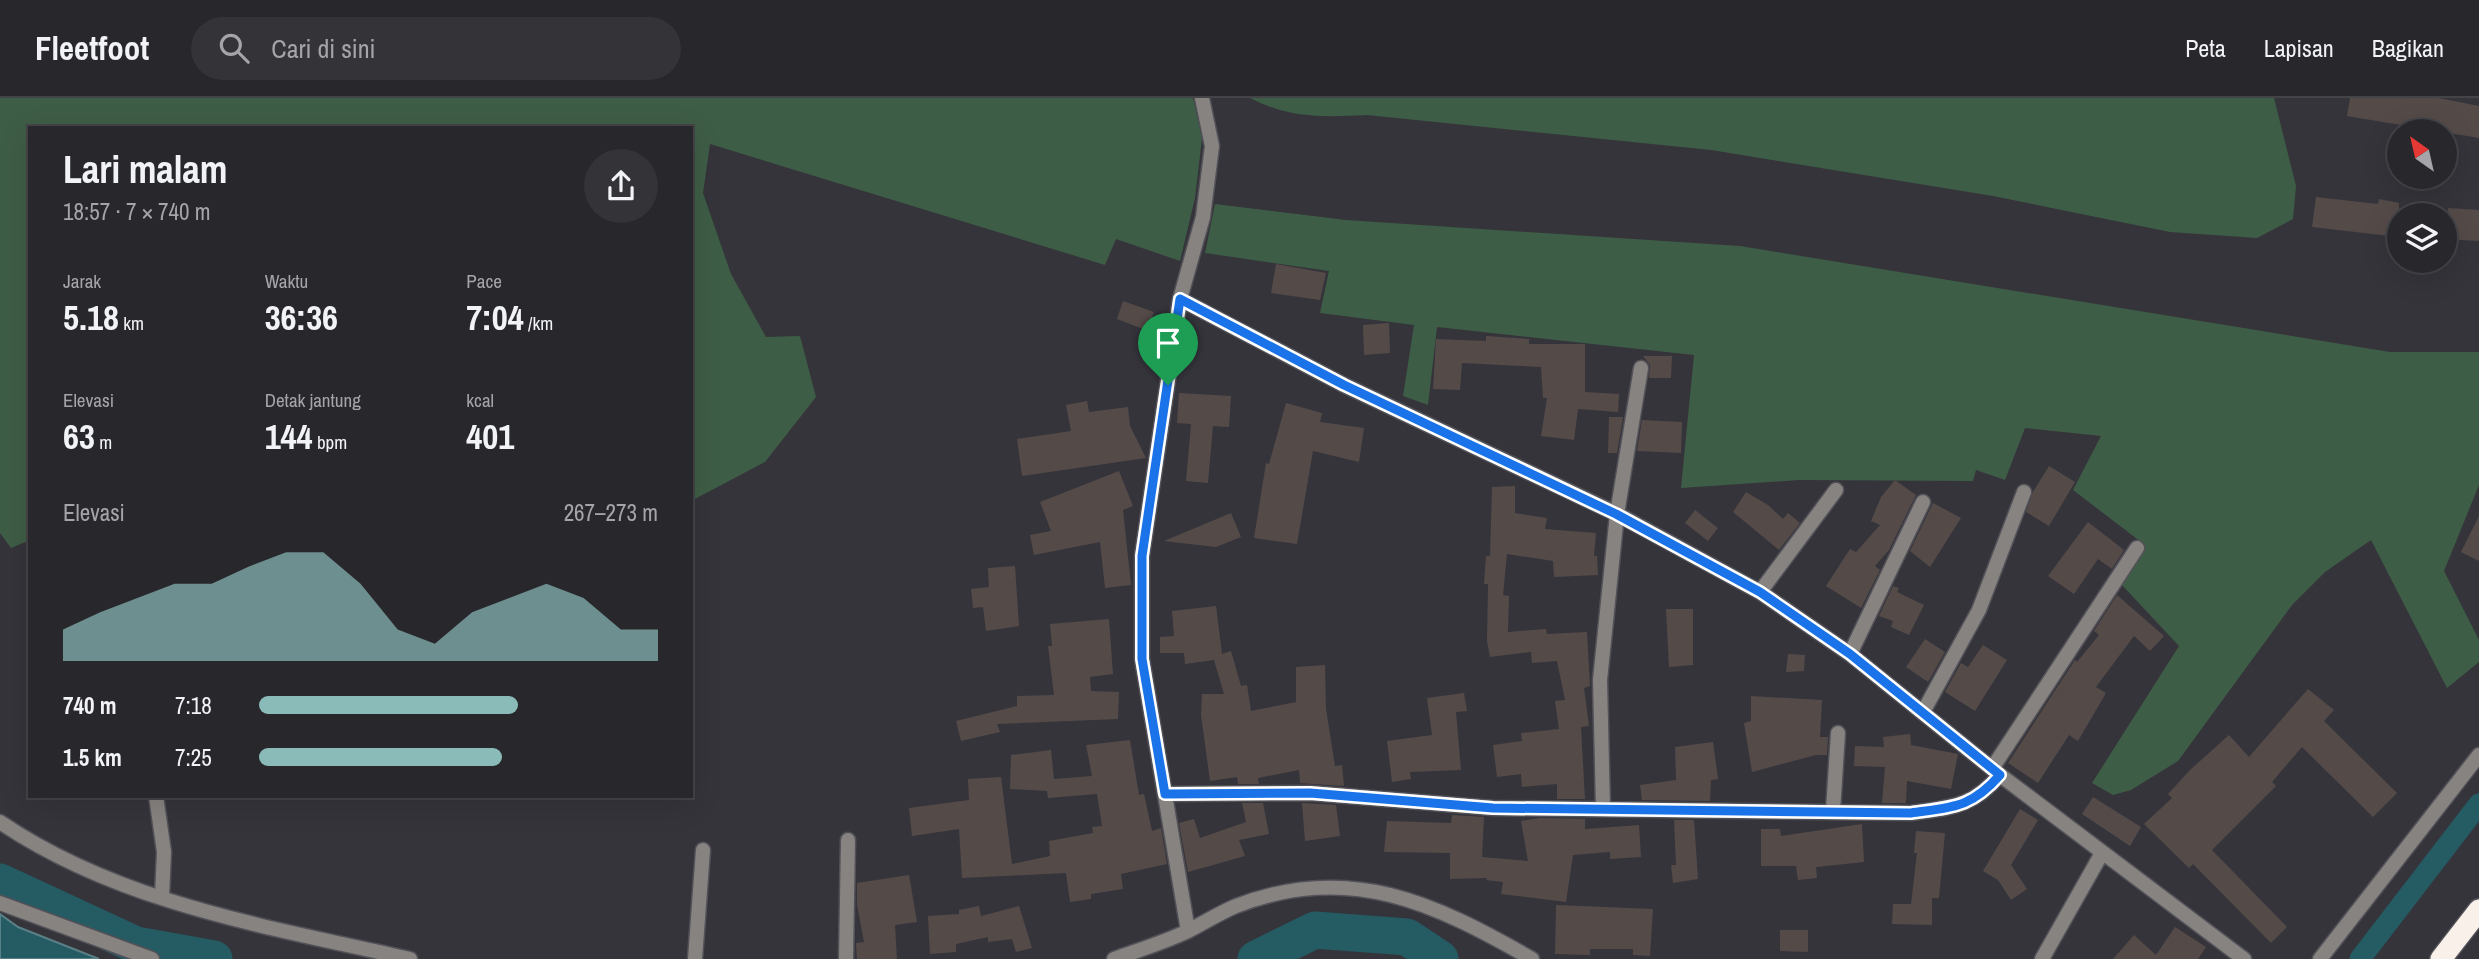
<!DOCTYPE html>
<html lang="id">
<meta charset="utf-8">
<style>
body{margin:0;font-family:"Archivo Narrow",sans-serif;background:#343338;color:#f1f3f6;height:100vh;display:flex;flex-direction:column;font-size:26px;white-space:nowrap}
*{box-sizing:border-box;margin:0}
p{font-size:23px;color:#a5a5a9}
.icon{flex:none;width:38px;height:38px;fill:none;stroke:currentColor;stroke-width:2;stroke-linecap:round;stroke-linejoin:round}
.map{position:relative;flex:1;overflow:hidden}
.details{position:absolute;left:28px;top:28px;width:665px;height:672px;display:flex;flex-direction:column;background:#28272c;border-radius:0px;box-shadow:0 7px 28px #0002,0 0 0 2px #444448}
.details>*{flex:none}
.needle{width:46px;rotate:326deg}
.buttons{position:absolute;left:2387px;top:21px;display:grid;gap:14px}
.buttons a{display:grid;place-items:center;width:70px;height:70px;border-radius:50%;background:#28272c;box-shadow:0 7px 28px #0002,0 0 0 2px #444448;font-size:35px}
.pin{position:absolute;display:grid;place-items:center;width:60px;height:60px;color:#fff;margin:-72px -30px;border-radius:50% 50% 50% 0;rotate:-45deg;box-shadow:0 0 7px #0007}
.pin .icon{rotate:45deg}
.round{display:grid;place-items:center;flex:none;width:74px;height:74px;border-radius:37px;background:#343338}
.head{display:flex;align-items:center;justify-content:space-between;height:119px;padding:0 35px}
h1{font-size:38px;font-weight:700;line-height:52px}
.metrics{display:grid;grid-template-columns:repeat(3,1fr);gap:10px;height:119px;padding:7px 35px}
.metrics div{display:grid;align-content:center}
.metrics b{font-size:35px;font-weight:700}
.metrics small{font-size:19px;font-weight:400}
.metrics p{font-size:19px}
.chart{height:196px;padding:14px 35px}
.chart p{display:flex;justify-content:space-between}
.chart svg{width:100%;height:126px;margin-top:7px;fill:#8bbbb9;opacity:.7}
ul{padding:0 35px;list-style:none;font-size:23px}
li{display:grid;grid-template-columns:112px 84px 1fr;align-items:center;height:52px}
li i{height:18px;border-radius:9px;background:#8bbbb9}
header{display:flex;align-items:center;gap:42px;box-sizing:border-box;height:98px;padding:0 35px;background:#28272c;border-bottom:2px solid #444448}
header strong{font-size:33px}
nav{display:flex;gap:38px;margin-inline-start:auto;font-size:24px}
.search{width:490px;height:63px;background:#343338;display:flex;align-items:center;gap:18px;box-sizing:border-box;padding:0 24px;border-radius:38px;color:#a5a5a9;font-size:26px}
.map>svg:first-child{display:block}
.green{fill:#3e5d46}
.water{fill:#255b63;stroke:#5a8087;stroke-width:2}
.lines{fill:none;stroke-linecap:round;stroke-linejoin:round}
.canal{stroke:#255b63;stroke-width:21}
.river{stroke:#255b63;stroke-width:37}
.building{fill:#544b49}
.street-casing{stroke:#525158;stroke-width:17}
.highway-casing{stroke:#525158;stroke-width:24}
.street{stroke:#878380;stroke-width:14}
.highway{stroke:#f9f0ea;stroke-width:21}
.route-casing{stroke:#fff;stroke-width:14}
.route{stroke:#1a73e8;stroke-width:9}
</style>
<header>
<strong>Fleetfoot</strong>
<div class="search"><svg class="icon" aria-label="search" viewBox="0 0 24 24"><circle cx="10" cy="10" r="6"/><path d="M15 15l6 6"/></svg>Cari di sini</div>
<nav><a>Peta</a><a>Lapisan</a><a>Bagikan</a></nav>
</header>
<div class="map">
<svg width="2479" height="861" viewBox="0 0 2479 861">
<rect width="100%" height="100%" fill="#35343b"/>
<path class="green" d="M0,0H1193L1202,40L1195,100L1180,163L1116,141L1105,167L710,46L703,95L731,176L766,239L800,238L816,299L765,364L691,403V30H30V442L11,450L0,435Z
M1250,0H2274L2296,88L2293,121L2257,140L2170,134L1993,98L1711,52L1367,17C1323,19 1290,21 1250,0Z
M1215,106L1346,122L1740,148L2390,254H2479V387L2444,473L2479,542V564L2447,590L2371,442L2325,474L2292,507L2178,663L2131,692L2113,697L2092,685L2179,548L2121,486L2145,447L2073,392L2101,338L2025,330L2005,382L1976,372L1973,383L1799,382L1681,390L1694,257L1437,229L1428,307L1403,298L1414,227L1320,215L1329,173L1205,155Z"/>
<path class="water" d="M0,816L18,829L99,861H0Z"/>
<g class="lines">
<path class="canal" d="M2360,861L2479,706"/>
<path class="river" d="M0,784L136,847L214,861
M1256,861L1315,832L1407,839L1440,861"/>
</g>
<path class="building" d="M2350,0H2439L2479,8V40L2347,18Z
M2316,99L2378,106L2379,101L2399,105V139L2312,129Z
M2448,110L2479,112V143L2445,141Z
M1276,166L1326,175L1320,202L1271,195Z
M1123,203L1154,214L1148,233L1117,221Z
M1389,225L1390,255L1364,257L1363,227Z
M1486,238L1529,241V246H1585V294L1619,296L1618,314L1578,311L1574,342L1541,338L1547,300H1543L1541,269L1462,265L1460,292L1433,291L1436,241L1486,243Z
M1643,258H1672L1671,280H1649L1650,267Z
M1179,295L1231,298L1229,329L1213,328L1208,385L1186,383L1191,326L1177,325Z
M1087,303L1089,314L1128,309L1130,328L1146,360L1022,378L1017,341L1071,333L1066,307Z
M1286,305L1322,315L1320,324L1364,330L1359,364L1313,353L1297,446L1254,440L1266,365L1269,366Z
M1609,319H1623L1617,355H1608Z
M1642,322L1682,324L1681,355L1637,353Z
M2049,368L2075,384L2049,428L2026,414L2033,394Z
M1119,373L1133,408L1123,412L1131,487L1105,490L1100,444L1034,457L1030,437L1051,433L1040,404Z
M1895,382L1916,397L1889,452L1875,468L1880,472L1861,510L1826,488L1850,451L1856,454L1880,427L1871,423L1881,399Z
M1515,388V415L1547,420L1545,431L1596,435L1594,458H1597L1598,477L1554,479L1553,463L1507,456L1503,497L1509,498L1508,534L1546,531L1547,536L1587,534L1590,588L1584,590L1589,628L1581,629L1585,701H1557V686L1522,689L1521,676L1497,679L1493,647L1522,643L1521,635L1559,631L1555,603L1565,602L1557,563L1532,565L1531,554L1490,559L1487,543L1488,486H1484L1486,458H1490L1492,389Z
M1746,394L1768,407L1783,421L1788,415L1800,425L1779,452L1733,414Z
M1933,405L1961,420L1930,469L1910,453Z
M1695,412L1718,430L1708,443L1685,425Z
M1231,415L1241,439L1216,449L1164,443Z
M2479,418V463L2461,454Z
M2088,424L2124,452L2112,471L2098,461L2074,496L2048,478Z
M1015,468L1019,528L986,533L983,509L973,510L971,491L989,489L988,470Z
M1893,488L1899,490L1897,494L1924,507L1909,537L1891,529L1893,523L1879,518Z
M2117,497L2164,538L2150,553L2134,538L2096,589L2106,595L2078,643L2069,637L2038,685L2008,665L2075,562L2077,564L2099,537L2094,533Z
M1216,508L1222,556L1231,553L1241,588L1247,587L1251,613L1296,604V569L1325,567L1326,611L1335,668L1342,667L1344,688L1300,685L1299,672L1258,680L1259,686H1238L1237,679L1210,683L1201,617L1202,596H1224L1214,562L1185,566L1184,555H1160V539L1174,538L1172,513Z
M1666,511H1693V567L1669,569Z
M1109,521L1113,576L1090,579L1091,593L1119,594L1118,621L997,626L1000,634L961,643L956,623L1017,608V598L1054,597L1048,548H1052L1050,526Z
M1925,541L1945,554L1928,584L1906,569Z
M1983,547L2007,562L1975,613L1945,594L1961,565L1968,569Z
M1788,556L1805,557L1804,573L1786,574Z
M2308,591L2334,612L2324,623L2397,695L2373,719L2302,649L2272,684L2276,688L2212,752L2287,829L2271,845L2193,766L2189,770L2144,726L2172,700L2168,696L2190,672L2229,637L2249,659Z
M1464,595L1467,613L1456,614L1461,672L1410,674L1411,681L1392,684L1387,643L1432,637L1427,600Z
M1751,598L1822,602L1820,639H1828L1827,657H1816L1752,674L1744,625L1751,623Z
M1910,636L1911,647L1958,656L1951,691L1907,683L1906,705H1882L1885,669L1854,668L1855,648L1884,649L1883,639Z
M1130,642L1139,697L1144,696L1152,733L1161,730L1167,766L1121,776L1123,791L1091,796V801L1070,804L1066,775L962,780L959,731L912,738L909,710L969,702L968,681L1001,679L1012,766L1050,758L1049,743L1093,735L1092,729L1102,728L1097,696L1048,700L1047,693L1010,691L1011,657L1051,652L1054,681L1092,678L1086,647Z
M1713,644L1718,681L1711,682L1710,703L1642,702L1640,687L1676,682L1675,649Z
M2093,699L2141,729L2130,748L2082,716Z
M1242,705H1263L1269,736L1239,742L1245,758L1188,774L1179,725L1194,721L1200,740L1246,724Z
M1302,705L1336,707L1340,738L1305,743Z
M2020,711L2038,722L2011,767L2027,791L2011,802L1998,782L1983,773Z
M1452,717L1484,719L1482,759L1528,763L1521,723L1540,720L1585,721V731L1639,727L1641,759L1610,761V754L1573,757L1566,804L1501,796L1503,784L1486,782L1487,780L1450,781V755L1384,754L1387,723L1451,725Z
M1674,722H1694L1698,781L1673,785L1671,767H1676Z
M1862,726L1864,764L1816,769L1817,780L1798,782L1796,768H1761V731H1780L1781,738Z
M1916,733L1945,735L1939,800H1932V827L1892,826L1893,806H1911L1917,755H1914Z
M909,777L917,824L895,827L897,861H857L856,845L864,844L857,807V785Z
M1556,807L1653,811L1650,858L1633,857V851H1590V857L1555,856Z
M979,808L981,818L1019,808L1032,850L1016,854L1012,841L988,844V839L956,846V854L930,856L928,818L959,816V812Z
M2175,829L2206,849L2198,861H2113L2134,837L2156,857Z
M1780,832H1808V854L1780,853Z"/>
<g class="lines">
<g class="street-casing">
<path id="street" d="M1180,201L1344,287L1617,416L1760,494L1850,556L2000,677L2244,861
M1760,494L1836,392
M1850,556L1923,404
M1923,614L1979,512L2024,394
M1993,669L2137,450
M1165,696L1310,695L1493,710L1911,715C1952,709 1971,710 2000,677
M156,698L164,754L162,798
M1603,710L1600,582L1617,416L1641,270
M1833,713L1838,635
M0,724C121,806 270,829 410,861
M0,805L152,861
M1188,833L1142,561V458L1180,201L1203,119L1212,48L1202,0
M695,861L703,752
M846,861L848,742
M1114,861C1139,852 1165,844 1188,833C1204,825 1219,815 1236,808C1350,764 1434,805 1532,861
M2042,861L2102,755
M2320,861L2479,657"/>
</g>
<g class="highway-casing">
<path id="highway" d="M2441,861L2479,812"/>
</g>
<use href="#street" class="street"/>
<use href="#highway" class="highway"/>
</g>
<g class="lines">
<g class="route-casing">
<path id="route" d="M1180,201L1344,287L1616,416L1760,494L1850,556L2000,677C1971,710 1953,709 1911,715L1493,710L1310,695L1165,696L1142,561V458Z"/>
</g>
<use href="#route" class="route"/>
</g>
</svg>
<div class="buttons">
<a><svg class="needle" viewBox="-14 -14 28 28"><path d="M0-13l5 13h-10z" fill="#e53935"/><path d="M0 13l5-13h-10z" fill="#a5a5a9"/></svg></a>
<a><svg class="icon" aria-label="layers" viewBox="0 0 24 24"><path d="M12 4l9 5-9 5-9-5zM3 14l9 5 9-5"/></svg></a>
</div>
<div class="pin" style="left:1168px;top:287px;background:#1e9e55"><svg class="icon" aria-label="arrive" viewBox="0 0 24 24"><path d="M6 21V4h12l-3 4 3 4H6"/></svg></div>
<section class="details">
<div class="head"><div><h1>Lari malam</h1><p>18:57 · 7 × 740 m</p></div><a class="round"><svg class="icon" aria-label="share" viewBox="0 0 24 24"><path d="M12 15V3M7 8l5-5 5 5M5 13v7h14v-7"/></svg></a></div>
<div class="metrics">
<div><p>Jarak</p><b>5.18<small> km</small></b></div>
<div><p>Waktu</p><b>36:36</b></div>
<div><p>Pace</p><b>7:04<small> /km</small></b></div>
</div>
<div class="metrics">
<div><p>Elevasi</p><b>63<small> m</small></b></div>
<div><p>Detak jantung</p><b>144<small> bpm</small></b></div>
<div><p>kcal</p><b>401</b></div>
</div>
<div class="chart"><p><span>Elevasi</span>267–273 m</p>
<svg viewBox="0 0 160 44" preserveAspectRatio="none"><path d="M0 44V33L10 27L20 22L30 17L40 17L50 11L60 6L70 6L80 17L90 33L100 38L110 27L120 22L130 17L140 22L150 33L160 33V44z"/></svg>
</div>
<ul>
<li><b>740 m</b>7:18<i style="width:65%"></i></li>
<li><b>1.5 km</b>7:25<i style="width:61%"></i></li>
</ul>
</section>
</div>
